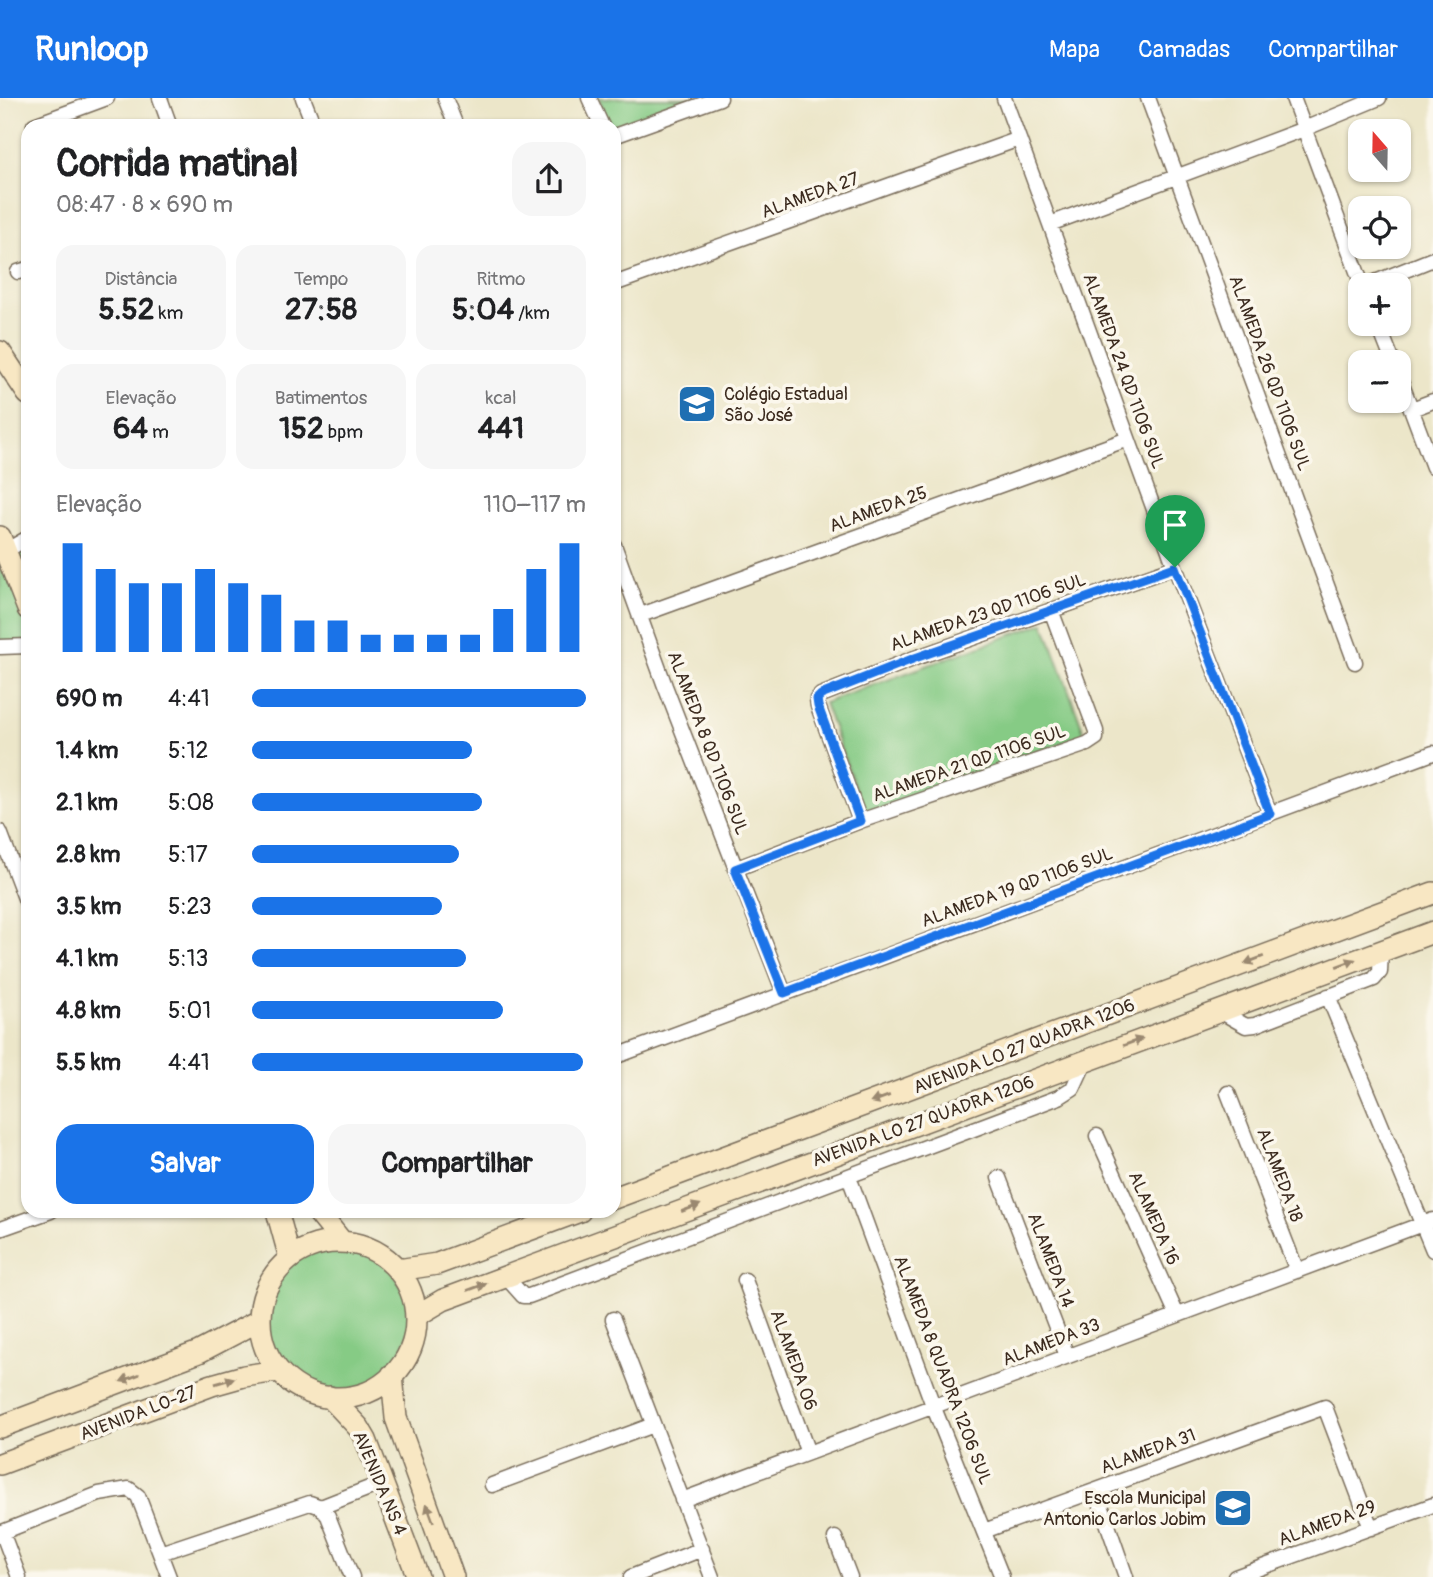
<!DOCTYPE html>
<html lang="pt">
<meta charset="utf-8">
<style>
body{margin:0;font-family:Pangolin,sans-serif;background:#f6f6f6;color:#202124;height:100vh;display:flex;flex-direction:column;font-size:26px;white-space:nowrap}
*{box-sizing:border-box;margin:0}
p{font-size:23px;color:#757577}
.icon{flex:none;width:38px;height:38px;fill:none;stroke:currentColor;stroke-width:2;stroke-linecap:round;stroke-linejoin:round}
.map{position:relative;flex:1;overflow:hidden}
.side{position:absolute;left:21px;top:21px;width:600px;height:1099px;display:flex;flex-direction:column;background:#fff;border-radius:21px;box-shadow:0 2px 5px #0004}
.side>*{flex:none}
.needle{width:46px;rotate:340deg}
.controls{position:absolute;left:1348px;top:21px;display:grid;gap:14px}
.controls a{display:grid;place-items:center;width:63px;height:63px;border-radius:14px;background:#fff;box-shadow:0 2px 5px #0004;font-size:35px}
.pin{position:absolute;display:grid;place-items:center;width:60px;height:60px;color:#fff;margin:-72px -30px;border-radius:50% 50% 50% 0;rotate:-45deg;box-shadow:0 0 7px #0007}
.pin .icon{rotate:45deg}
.round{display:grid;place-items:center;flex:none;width:74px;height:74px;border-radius:21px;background:#f6f6f6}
.headline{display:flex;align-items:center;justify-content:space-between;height:119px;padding:0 35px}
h1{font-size:38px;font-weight:700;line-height:52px}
.stats{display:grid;grid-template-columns:repeat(3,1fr);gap:10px;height:119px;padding:7px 35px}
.stats div{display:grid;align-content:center;border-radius:18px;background:#f6f6f6;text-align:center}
.stats b{font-size:30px;font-weight:700}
.stats small{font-size:19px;font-weight:400}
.stats p{font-size:19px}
.chart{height:196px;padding:14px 35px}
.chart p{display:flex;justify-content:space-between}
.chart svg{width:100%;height:126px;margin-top:7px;stroke:#1a73e8;stroke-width:6}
.primary-button{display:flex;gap:14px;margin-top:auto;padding:14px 35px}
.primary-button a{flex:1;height:80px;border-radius:21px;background:#1a73e8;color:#fff;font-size:28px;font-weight:700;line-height:80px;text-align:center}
.primary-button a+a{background:#f6f6f6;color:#202124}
ul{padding:0 35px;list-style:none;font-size:23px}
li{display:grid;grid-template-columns:112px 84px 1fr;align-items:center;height:52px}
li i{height:18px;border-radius:9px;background:#1a73e8}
header{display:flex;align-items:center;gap:42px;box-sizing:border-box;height:98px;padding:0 35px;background:#1a73e8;color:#fff}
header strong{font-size:33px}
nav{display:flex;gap:38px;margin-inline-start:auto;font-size:24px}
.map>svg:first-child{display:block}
.green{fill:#86cb85;stroke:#607a52;stroke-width:2}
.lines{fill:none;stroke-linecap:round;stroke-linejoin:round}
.street-casing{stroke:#796c5a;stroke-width:17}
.secondary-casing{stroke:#796c5a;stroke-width:24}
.street{stroke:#fff;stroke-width:14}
.secondary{stroke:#f8e7c3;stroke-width:21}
.oneway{fill:#9a8870}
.route-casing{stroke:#fff;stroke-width:14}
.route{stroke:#1a73e8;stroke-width:9}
.labels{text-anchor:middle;stroke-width:7;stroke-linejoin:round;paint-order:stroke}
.street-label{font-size:18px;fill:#3b2a1e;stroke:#fbf7ec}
.poi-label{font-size:18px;fill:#3b2a1e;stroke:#fbf7ec;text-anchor:start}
</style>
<header>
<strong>Runloop</strong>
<nav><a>Mapa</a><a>Camadas</a><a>Compartilhar</a></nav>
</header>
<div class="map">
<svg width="1433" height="1479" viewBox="0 0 1433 1479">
<rect width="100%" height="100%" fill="#fbf7ec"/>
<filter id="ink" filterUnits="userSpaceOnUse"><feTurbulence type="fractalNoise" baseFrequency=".0143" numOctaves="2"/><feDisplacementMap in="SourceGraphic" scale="14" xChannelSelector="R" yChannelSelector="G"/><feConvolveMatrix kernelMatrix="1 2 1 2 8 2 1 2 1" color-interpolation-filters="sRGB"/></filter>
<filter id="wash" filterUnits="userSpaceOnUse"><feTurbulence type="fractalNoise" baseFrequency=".00686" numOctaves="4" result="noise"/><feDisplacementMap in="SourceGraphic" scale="28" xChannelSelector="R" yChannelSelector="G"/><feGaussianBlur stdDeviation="1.57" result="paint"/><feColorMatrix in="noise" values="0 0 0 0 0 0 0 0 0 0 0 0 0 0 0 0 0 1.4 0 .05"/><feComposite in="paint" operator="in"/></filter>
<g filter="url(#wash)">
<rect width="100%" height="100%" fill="#ece6c9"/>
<path class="green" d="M599,0H705L614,33V28H609Z
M28,440V548L0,549V456Z
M1044,525L1085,637L865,716L824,605Z
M342,1144L387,1161L416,1218L392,1277L364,1295L330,1299L278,1273L260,1222L290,1160Z"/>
</g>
<g filter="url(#ink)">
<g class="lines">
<g class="street-casing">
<path id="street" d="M160,0L170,28
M303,0L314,28
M445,0L456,28
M589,0L602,28
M1004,0L1175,469L1270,716
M1148,0L1355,564
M1293,0L1362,187
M34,27L107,0
M614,38L720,0
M1050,126L1304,31L1379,0
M18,174L28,171
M614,186L1019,41
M1368,187L1433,161
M1378,226L1393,264
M1398,276L1433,369
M1412,311L1433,303
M614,447L665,588L784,895
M0,456L28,440
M641,517L1128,341
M0,549L28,548
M860,723L818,608L817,601L821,597L915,560L1175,469
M0,734L28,808
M735,771L860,723L1087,646L1096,640V633L1051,512
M1328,898L1433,1152
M1218,912L1246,928L1255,927L1374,881L1380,874L1381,852
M614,959L1433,655
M1228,995L1297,1173
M1097,1038L1177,1217
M849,1079L934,1310L1002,1479
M999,1080L1067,1258
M0,1131L51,1113
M506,1179L523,1198H529L1059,999L1073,990L1086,962
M745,1182L808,1355
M613,1221L712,1479
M492,1387L653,1327
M1096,1393L1126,1479
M682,1402L1433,1122
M321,1409L382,1385
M984,1433L1325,1309L1371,1430
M2,1434L19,1479
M0,1435L99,1396L129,1391L138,1398L169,1479
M835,1440L850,1479
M160,1455L310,1405L321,1409L328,1418L352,1479
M631,1479L702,1451
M1235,1479L1433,1407"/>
</g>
<g class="secondary-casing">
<path id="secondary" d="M0,254L28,296
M0,439L28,511
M614,1100L1433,795
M277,1113L290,1160
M317,1113L342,1144
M260 1222a78 78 0 1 1 156 0a78 78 0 1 1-156 0Z
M398,1172L437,1166L580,1113
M416,1218L443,1202L1433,834
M392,1277L396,1320L453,1479
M330,1299L359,1330L366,1342L418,1479
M0,1329L199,1254L260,1222
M0,1366L212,1287L244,1278L278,1273"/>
</g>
<use href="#street" class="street"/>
<use href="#secondary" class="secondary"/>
</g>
<defs><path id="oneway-solid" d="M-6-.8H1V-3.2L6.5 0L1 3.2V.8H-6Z" transform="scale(1.75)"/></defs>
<g class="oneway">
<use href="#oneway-solid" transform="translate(1254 862) rotate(159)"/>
<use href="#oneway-solid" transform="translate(1346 865) rotate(-20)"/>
<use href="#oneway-solid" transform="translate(1133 944) rotate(-20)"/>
<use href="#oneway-solid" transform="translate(880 1001) rotate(160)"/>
<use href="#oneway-solid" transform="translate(691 1110) rotate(-20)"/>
<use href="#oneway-solid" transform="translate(477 1189) rotate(-20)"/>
<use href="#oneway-solid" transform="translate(130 1280) rotate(159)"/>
<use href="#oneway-solid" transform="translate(225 1283) rotate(-16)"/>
<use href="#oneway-solid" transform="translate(430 1415) rotate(-110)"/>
</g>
</g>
<g class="lines" filter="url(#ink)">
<g class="route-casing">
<path id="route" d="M1175,469L1270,716L784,895L735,771L860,723L818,608L817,601L821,597L915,560Z"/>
</g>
<use href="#route" class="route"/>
</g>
<defs>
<g id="school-square" transform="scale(2.0125)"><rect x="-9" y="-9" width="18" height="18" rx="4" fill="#1f6fb2" stroke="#fbf7ec"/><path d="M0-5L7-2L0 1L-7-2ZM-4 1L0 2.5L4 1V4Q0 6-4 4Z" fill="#fff"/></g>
</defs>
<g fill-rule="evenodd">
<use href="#school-square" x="697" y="306"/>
<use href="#school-square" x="1233" y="1410"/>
</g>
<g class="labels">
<g class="street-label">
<text transform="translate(810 97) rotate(-20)" y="6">ALAMEDA 27</text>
<text transform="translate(1124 273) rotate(70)" y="6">ALAMEDA 24 QD 1106 SUL</text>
<text transform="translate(1270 275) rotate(70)" y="6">ALAMEDA 26 QD 1106 SUL</text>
<text transform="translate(878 411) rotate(-20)" y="6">ALAMEDA 25</text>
<text transform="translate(988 514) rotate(-19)" y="6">ALAMEDA 23 QD 1106 SUL</text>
<text transform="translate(708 645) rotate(69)" y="6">ALAMEDA 8 QD 1106 SUL</text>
<text transform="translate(969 665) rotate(-19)" y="6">ALAMEDA 21 QD 1106 SUL</text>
<text transform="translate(1017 789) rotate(-20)" y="6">ALAMEDA 19 QD 1106 SUL</text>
<text transform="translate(1024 948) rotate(-21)" y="6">AVENIDA L0 27 QUADRA 1206</text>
<text transform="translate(923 1023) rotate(-20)" y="6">AVENIDA LO 27 QUADRA 1206</text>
<text transform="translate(1280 1077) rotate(69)" y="6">ALAMEDA 18</text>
<text transform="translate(1154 1120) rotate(66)" y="6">ALAMEDA 16</text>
<text transform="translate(1051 1162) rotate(69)" y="6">ALAMEDA 14</text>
<text transform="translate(1051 1244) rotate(-21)" y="6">ALAMEDA 33</text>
<text transform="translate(794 1262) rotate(70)" y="6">ALAMEDA 06</text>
<text transform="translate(943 1272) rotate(69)" y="6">ALAMEDA 8 QUADRA 1206 SUL</text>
<text transform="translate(138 1315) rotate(-21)" y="6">AVENIDA LO-27</text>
<text transform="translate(1148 1353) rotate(-20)" y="6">ALAMEDA 31</text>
<text transform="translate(380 1385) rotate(67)" y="6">AVENIDA NS 4</text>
<text transform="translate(1327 1425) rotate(-20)" y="6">ALAMEDA 29</text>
</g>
<g class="poi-label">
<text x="724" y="302">Colégio Estadual<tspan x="724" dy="21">São José</tspan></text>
<text x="1206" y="1406" text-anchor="end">Escola Municipal<tspan x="1206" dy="21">Antonio Carlos Jobim</tspan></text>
</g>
</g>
</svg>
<div class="controls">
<a><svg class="needle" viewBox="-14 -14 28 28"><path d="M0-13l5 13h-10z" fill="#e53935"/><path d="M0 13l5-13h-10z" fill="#757577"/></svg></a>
<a><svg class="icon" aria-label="locate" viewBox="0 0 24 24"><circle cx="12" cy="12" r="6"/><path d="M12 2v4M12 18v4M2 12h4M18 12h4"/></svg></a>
<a>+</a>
<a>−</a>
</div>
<div class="pin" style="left:1175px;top:469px;background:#1e9e55"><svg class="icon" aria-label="arrive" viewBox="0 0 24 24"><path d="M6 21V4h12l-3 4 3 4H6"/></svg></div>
<section class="side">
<div class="headline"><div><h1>Corrida matinal</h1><p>08:47 · 8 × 690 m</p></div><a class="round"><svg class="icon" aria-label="share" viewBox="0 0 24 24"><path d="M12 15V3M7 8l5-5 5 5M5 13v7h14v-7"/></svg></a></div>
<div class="stats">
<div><p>Distância</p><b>5.52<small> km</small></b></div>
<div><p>Tempo</p><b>27:58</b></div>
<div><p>Ritmo</p><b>5:04<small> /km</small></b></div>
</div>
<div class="stats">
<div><p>Elevação</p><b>64<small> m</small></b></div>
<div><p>Batimentos</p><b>152<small> bpm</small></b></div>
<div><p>kcal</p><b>441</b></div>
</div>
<div class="chart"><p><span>Elevação</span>110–117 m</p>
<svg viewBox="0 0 160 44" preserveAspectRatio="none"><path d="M5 44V6M15 44V15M25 44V20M35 44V20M45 44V15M55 44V20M65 44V24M75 44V33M85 44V33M95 44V38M105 44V38M115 44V38M125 44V38M135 44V29M145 44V15M155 44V6"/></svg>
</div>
<ul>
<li><b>690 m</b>4:41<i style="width:100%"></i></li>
<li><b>1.4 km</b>5:12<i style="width:66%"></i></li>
<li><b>2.1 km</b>5:08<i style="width:69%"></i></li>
<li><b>2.8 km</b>5:17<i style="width:62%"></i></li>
<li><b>3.5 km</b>5:23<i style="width:57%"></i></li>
<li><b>4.1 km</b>5:13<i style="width:64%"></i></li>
<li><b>4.8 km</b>5:01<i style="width:75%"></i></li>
<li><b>5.5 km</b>4:41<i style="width:99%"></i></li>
</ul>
<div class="primary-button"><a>Salvar</a><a>Compartilhar</a></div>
</section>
</div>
